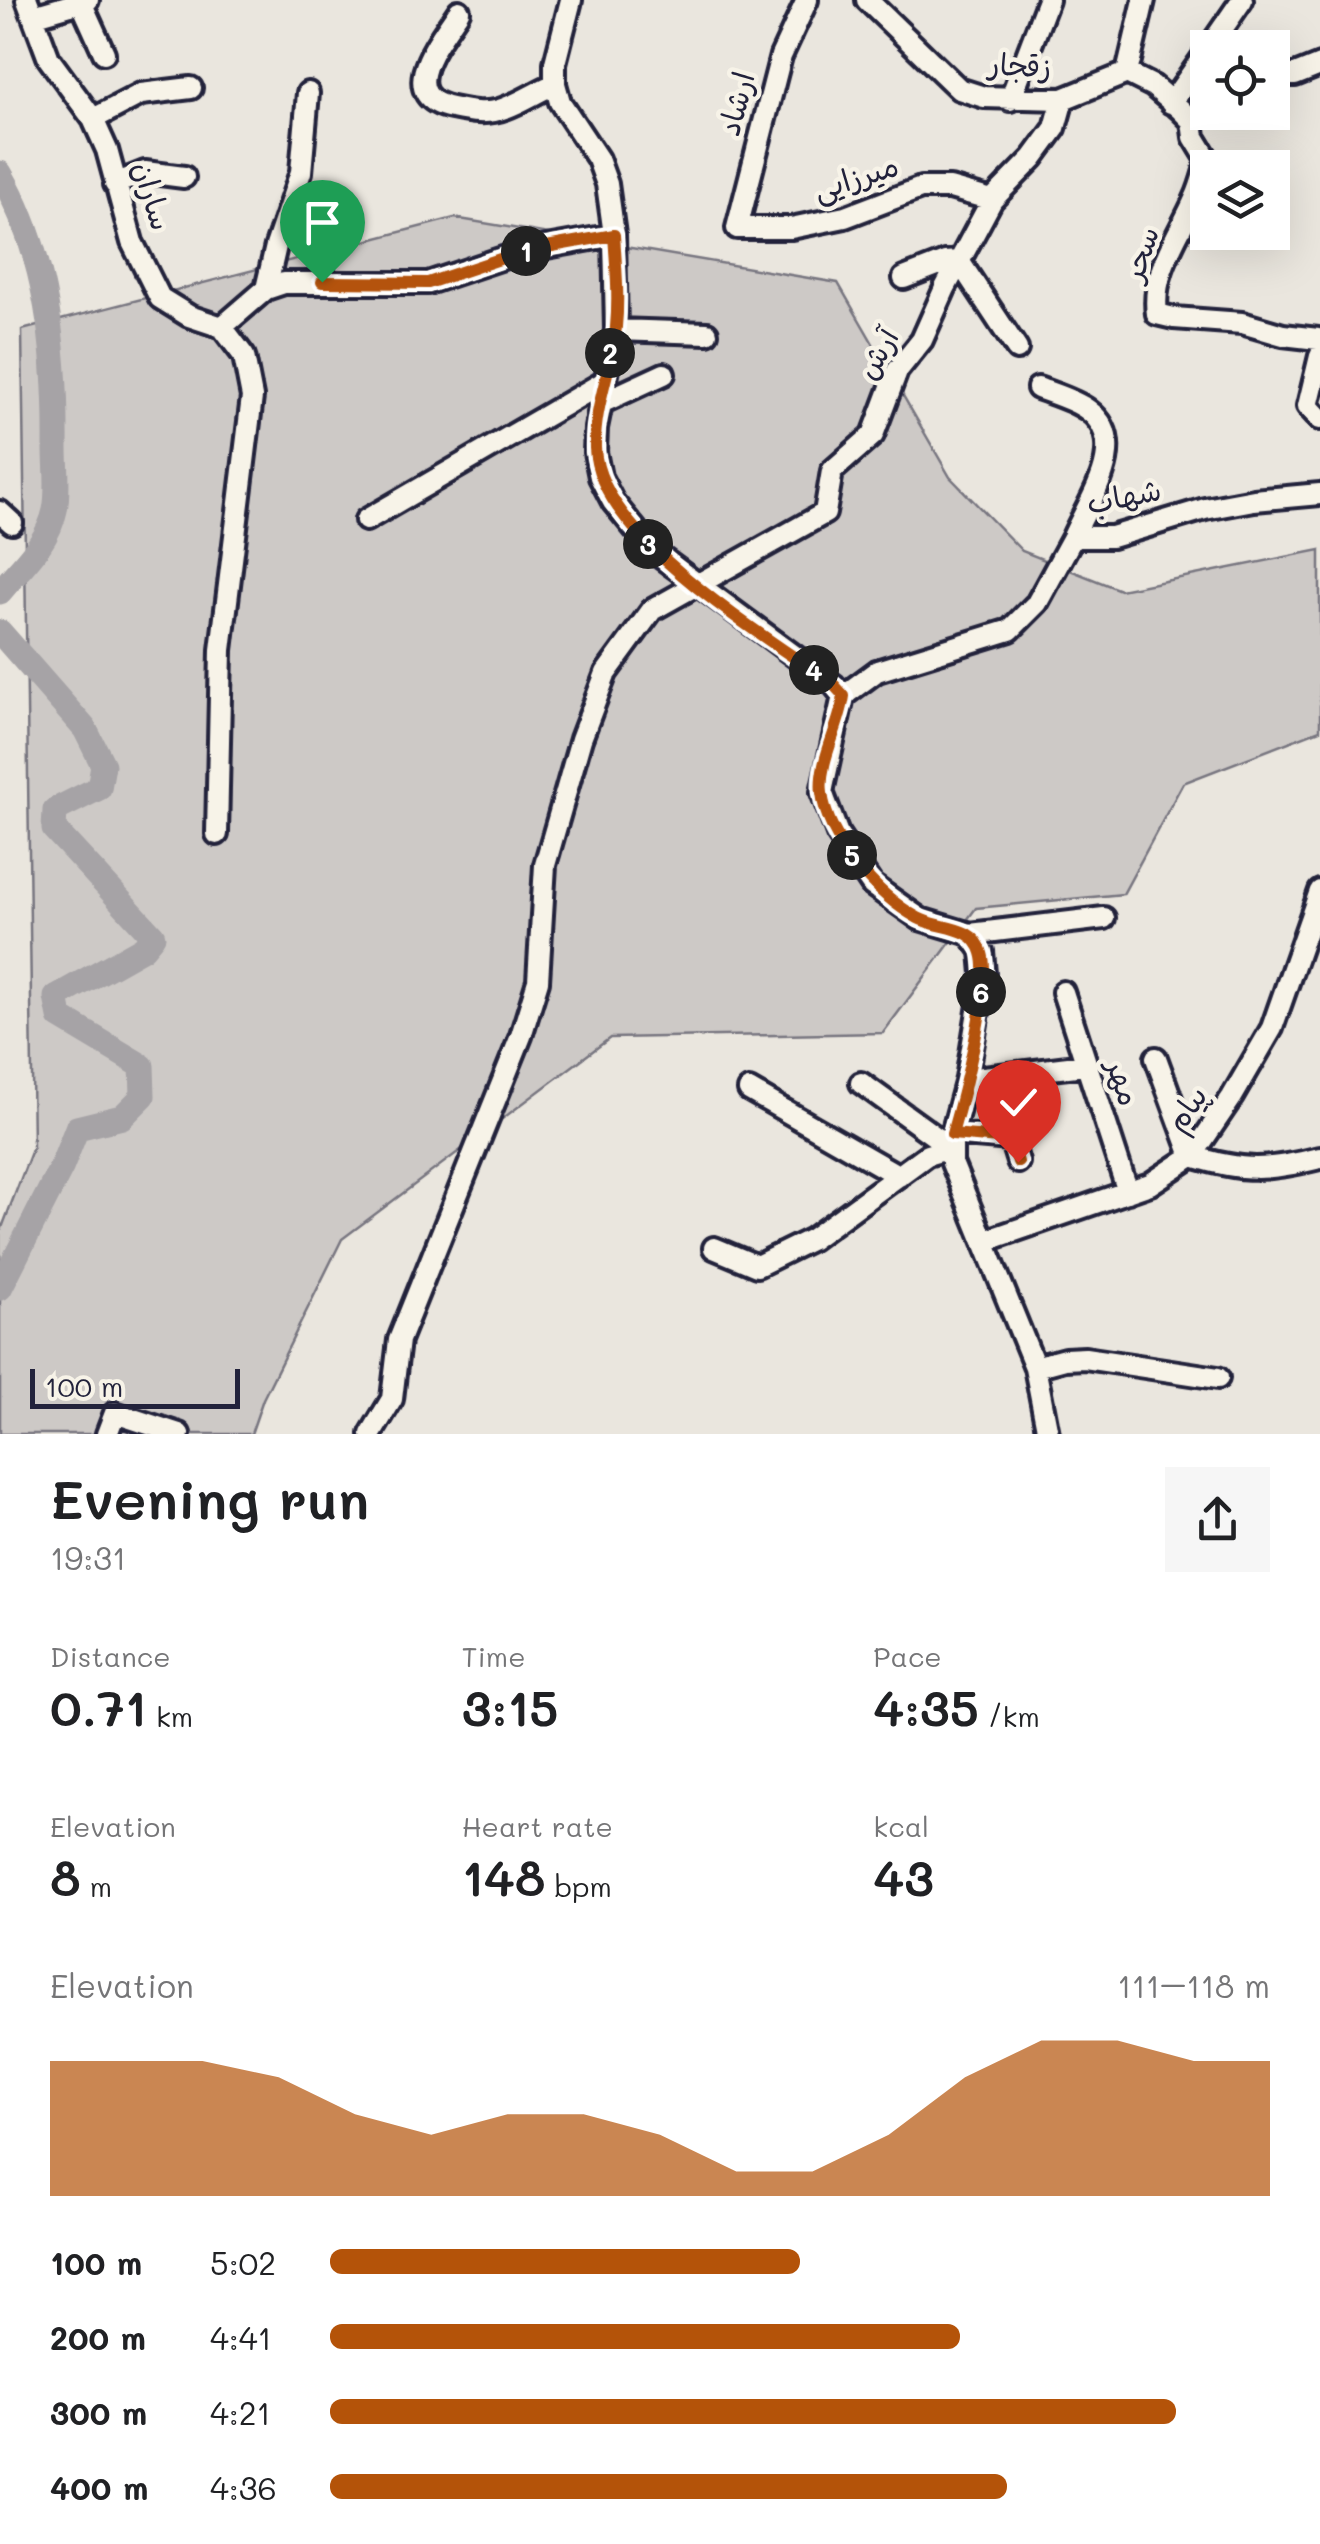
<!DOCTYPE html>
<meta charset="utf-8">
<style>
body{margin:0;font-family:Mali,"Playpen Sans Arabic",sans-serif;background:#f6f6f6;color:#202124;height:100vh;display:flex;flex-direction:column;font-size:38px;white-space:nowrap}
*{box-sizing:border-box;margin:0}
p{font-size:32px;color:#757577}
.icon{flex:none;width:55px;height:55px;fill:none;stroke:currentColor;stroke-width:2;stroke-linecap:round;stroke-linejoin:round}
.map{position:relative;height:1434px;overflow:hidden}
.drawer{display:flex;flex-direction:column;background:#fff;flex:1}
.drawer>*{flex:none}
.tools{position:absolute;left:1190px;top:30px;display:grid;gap:20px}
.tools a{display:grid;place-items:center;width:100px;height:100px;border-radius:0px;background:#fff;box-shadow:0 10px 40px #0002;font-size:50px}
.scale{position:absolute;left:30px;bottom:25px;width:210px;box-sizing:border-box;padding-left:10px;border:5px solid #22223b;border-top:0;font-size:28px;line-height:35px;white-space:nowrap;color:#22223b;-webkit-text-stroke:8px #f7f3e8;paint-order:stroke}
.pin{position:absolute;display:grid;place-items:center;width:85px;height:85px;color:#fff;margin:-102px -42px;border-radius:50% 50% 50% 0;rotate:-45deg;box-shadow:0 0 10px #0007}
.pin .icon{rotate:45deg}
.km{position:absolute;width:50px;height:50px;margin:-25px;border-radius:50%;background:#222;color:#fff;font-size:28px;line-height:50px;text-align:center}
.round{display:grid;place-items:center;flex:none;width:105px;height:105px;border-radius:0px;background:#f6f6f6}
.headline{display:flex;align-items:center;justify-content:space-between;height:170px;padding:0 50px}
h1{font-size:55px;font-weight:600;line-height:75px}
.figures{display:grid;grid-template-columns:repeat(3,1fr);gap:15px;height:170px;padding:10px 50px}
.figures div{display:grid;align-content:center}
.figures b{font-size:50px;font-weight:600}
.figures small{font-size:28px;font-weight:400}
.figures p{font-size:28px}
.chart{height:280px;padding:20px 50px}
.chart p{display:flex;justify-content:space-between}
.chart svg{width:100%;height:180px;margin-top:10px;fill:#b45309;opacity:.7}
ul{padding:0 50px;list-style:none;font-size:32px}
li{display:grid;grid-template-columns:160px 120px 1fr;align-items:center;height:75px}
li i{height:25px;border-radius:12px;background:#b45309}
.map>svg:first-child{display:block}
.green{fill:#cdc9c6;stroke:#787680;stroke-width:2.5}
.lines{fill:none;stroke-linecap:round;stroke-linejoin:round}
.river{stroke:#a6a3a6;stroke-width:25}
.minor-casing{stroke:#22223b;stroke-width:28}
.minor{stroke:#f7f3e8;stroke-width:20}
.route-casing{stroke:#fff;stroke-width:20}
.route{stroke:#b45309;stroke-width:12}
.labels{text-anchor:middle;stroke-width:9;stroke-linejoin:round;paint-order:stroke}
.street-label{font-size:30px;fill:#22223b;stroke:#f7f3e8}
</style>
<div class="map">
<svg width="1320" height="1434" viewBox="0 0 1320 1434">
<rect width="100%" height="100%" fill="#eae6de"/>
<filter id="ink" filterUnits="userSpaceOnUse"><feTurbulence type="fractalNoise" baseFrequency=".01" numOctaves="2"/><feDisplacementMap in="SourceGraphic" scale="20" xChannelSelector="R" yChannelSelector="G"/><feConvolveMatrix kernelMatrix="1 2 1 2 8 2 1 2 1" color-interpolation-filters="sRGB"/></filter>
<g filter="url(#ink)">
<path class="green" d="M454,218L838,283L950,477L1022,551L1120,590L1320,550V730L1183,783L1123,894L976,908L883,1033L610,1038L342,1239L263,1399L251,1434H0V1233L33,1147L22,330Z"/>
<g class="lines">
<path class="river" d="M0,173C48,256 57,353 56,448C56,468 59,491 55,510C48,544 21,566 0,592
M0,632L85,729L103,765L99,788L55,810L54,829L153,936L143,948L56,997L60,1017L142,1066L143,1096L122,1117L77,1128L62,1166L0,1288"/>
<g class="minor-casing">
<path id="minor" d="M27,0L49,59L93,119L107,150L132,242L160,298L189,316L222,327L266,289L284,283H428L524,251L614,235
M571,0L555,63V84L560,102L598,159L607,184L614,235L616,330L596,428L595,452L600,477L613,502L654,552L834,685L843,696
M807,0L781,56L737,228H791L845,217L921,188H950L992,200
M867,0L959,89L984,97L1063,99L1127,73L1153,86L1180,109L1192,121L1194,137L1208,160C1204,173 1201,187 1195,199C1179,236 1151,272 1157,314L1174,318L1242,323L1283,335L1318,339L1320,344
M81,2L104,53
M459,11C440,40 393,96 452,108C471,112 487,115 505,108C522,102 538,91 555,84
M33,16L88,0
M1209,48L1242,0
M1127,73L1144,0
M1273,75H1295L1320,65
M1010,100L1048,0
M1171,103L1208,50
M93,119L141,94L191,88
M115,184L145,172L184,177
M904,278L945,262L959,261L1017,349
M266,289L276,246L301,172L308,93
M616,330L707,333
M1038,388C1053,394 1075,400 1088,410C1132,443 1089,500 1073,537H1112L1205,509L1254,500L1320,494
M599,404L664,374
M1320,419L1308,406L1320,356
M0,512L12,523
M366,520L604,382
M217,834L221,650L252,397L244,356L222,327
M970,934L1104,918
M1063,992L1128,1192
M1156,1058L1192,1156C1244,1172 1267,1171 1320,1158
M967,1079L1085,1065
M861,1083L951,1148
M749,1090L899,1176
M952,1134L1011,1139L1018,1162
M985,1241L1150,1184L1192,1156L1232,1097L1272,1028L1320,891
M714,1248L757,1266L812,1239L927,1155L951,1148
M1035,1367L1065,1359L1085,1358L1218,1378
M107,1434L115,1413L179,1434
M371,1434L392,1399L399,1340L521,1036L538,981L545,865L581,739L606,673L652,610L825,513L832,471L873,435L897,371L922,340L945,288L992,200L1033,158L1055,128L1063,99
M1048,1434L1035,1367L952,1163V1134L967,1079L984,974L982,951L970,934L920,919L872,885L838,834L822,792L843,696L877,671L1010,630L1037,603L1073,537"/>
</g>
<use href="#minor" class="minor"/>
</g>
</g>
<g class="lines" filter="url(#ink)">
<g class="route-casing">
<path id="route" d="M322,282L428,283L524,251L614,235C616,265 619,297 616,327C612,368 594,406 595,448C598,537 766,636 834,685L844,696C840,727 818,762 822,793C828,841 878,896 918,918C940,930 974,924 982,953C992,984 962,1099 952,1134L1011,1139L1018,1162"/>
</g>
<use href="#route" class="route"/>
</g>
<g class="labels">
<g class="street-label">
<text transform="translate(1020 66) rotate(3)" y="10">زقجار</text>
<text transform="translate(737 104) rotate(-75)" y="10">ارشاد</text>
<text transform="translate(856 178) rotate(-18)" y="10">میرزایی</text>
<text transform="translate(152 196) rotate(73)" y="10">ساران</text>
<text transform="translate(1141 254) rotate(-71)" y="10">سحر</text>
<text transform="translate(878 354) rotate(-60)" y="10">آرش</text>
<text transform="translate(1124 497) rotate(-11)" y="10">شهاب</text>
<text transform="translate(1123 1083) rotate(72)" y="10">مهر</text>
<text transform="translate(1187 1109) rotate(-55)" y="10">پیام</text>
</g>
</g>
</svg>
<div class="tools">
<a><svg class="icon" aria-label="locate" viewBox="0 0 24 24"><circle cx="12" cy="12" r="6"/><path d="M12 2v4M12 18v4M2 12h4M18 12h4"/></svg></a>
<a><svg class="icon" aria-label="layers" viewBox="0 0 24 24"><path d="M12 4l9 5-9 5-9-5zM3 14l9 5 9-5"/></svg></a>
</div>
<div class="scale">100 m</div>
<div class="pin" style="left:322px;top:282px;background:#1e9e55"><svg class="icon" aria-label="arrive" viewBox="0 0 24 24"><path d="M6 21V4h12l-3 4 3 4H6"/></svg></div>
<div class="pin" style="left:1018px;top:1162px;background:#d93025"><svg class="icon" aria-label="check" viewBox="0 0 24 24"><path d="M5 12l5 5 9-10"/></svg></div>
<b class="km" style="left:526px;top:251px">1</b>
<b class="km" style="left:610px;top:353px">2</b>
<b class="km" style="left:648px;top:544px">3</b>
<b class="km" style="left:814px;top:670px">4</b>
<b class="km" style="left:852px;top:855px">5</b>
<b class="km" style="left:981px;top:992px">6</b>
</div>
<section class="drawer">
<div class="headline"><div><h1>Evening run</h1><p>19:31</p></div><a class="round"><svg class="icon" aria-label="share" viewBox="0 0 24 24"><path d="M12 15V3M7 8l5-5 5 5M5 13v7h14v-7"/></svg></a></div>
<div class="figures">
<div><p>Distance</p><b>0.71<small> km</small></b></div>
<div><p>Time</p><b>3:15</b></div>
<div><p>Pace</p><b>4:35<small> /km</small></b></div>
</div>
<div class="figures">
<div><p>Elevation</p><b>8<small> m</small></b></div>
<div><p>Heart rate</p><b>148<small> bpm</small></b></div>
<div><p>kcal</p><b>43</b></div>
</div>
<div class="chart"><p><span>Elevation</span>111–118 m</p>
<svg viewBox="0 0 160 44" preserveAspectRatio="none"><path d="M0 44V11L10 11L20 11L30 15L40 24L50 29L60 24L70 24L80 29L90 38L100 38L110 29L120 15L130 6L140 6L150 11L160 11V44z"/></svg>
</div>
<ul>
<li><b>100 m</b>5:02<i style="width:50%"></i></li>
<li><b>200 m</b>4:41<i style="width:67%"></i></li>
<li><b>300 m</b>4:21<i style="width:90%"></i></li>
<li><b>400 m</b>4:36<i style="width:72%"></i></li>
</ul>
</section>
